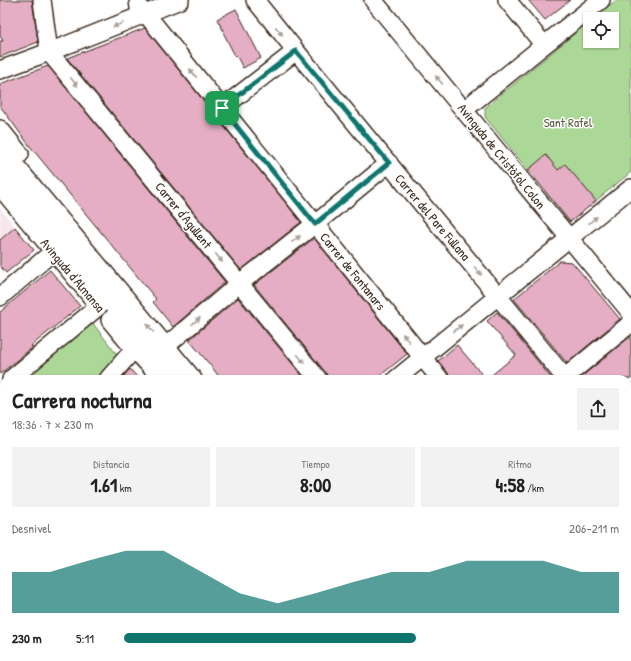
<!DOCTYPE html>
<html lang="es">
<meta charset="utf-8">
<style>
body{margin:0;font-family:"Patrick Hand",sans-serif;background:#f2f2f2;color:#222;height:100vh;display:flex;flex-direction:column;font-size:15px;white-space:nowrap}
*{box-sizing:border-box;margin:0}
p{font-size:13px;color:#767676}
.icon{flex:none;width:22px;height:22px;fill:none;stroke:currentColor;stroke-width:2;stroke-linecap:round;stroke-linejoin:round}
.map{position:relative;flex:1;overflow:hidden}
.side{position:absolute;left:0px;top:375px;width:631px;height:286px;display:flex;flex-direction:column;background:#fff;border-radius:12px 12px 0 0;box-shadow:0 1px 3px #0004}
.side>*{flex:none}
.tools{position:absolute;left:583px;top:12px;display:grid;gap:8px}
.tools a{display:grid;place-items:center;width:36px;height:36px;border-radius:0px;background:#fff;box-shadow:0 1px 3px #0004;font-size:20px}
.pin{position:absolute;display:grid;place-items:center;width:34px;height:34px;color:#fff;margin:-17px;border-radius:8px;box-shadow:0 2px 6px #0006}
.round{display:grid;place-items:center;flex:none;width:42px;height:42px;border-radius:0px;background:#f2f2f2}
.head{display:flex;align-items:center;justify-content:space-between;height:68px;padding:0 12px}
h1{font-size:22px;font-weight:700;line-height:30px}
.stats{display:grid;grid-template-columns:repeat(3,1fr);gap:6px;height:68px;padding:4px 12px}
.stats div{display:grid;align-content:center;border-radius:0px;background:#f2f2f2;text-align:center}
.stats b{font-size:20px;font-weight:700}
.stats small{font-size:11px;font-weight:400}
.stats p{font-size:11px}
.chart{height:112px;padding:8px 12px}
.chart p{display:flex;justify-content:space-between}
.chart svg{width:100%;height:72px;margin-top:4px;fill:#0f766e;opacity:.7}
ul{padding:0 12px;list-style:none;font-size:13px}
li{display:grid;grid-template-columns:64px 48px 1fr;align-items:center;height:30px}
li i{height:10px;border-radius:5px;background:#0f766e}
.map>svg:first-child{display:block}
.built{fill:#f7e7ed}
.green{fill:#acd897;stroke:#74815a}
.building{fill:#e5aec4;stroke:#3b2a1e}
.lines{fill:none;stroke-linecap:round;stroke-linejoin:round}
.minor-casing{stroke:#3b2a1e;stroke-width:20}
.path{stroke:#3b2a1e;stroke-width:2.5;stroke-dasharray:1 3;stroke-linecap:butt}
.minor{stroke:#fff;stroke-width:17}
.oneway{fill:#a79f9a}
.route-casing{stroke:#fff;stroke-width:8}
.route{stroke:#0f766e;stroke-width:5}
.labels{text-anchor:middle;stroke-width:3;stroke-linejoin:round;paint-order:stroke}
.park-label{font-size:13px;fill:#5d5e42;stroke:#fff}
.street-label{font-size:13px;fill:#3b2a1e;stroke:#fff}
</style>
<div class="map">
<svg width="631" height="661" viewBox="0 0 631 661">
<rect width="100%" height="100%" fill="#fff"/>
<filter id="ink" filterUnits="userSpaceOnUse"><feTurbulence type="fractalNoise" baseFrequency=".025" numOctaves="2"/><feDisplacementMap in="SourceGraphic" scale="8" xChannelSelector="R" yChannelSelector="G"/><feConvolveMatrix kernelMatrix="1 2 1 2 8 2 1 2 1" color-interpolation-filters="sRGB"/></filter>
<g filter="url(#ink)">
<path class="built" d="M0,208L15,227L0,240Z"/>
<path class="green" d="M616,0H631V172L570,222L485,117V108L590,21V41H612V19H593Z
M91,321L118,356L99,379H23Z
M4,395V492L0,497V398Z"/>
<path class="building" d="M0,0H32L38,42L0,57V41H3L0,36Z
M528,0H570L545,20Z
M236,9L261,58L243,68L236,55L235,56L223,32H224L217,19Z
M145,28L301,222L241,270L67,58Z
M48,66L225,282L173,327L153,302L156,299L29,145L0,106V84Z
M546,155L558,170L565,164L596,201L570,222L528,170Z
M15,227L34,250L6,273L0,266V240Z
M314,238L407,354L376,379H328L326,373L254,285Z
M560,261L572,262L620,319L567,363L514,299Z
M50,270L80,306L31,346L33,347L0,374V312Z
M238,298L305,379H221L211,366L189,340Z
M497,312L526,347L552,379H487L516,355L487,321Z
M631,336V379H580V378Z
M457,345L486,379H450L448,373L438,361Z
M130,369L139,379H121Z"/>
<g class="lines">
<g class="minor-casing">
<path id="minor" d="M42,0L49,52L318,379
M138,0L140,16
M255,0L296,51L566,379
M373,0C460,104 544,209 631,313
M507,0L544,45
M146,14L440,379
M0,70L49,52L180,0
M222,108L296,51
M464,110L544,45L601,0
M0,129L20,154
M0,147L193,379
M0,167L125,320L143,339L174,379
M0,187L95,301
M0,297L62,244
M110,320L134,349L153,369
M166,346L240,283L315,224L389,163
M11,379L99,306
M108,379L141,341
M396,379L631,188
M563,379L631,323
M627,452L631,457
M0,508L4,504
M627,532L631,533
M240,657L246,661
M443,657L450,661
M484,657L491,661
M523,657L531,661
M6,661L9,657
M379,661L382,657"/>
</g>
<path class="path" d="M0,568L4,573
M0,573L4,578
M0,578L4,582
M65,657L73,661"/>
<use href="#minor" class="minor"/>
</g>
<defs><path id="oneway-solid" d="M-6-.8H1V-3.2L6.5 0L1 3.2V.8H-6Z"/></defs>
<g class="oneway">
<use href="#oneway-solid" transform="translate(118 25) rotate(158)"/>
<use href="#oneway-solid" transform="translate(279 31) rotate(51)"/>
<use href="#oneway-solid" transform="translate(193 73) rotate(-129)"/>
<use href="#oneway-solid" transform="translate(439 80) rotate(-130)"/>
<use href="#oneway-solid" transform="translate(74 82) rotate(51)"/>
<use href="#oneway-solid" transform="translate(593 220) rotate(-40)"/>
<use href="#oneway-solid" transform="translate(296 239) rotate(-38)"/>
<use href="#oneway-solid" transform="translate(219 258) rotate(51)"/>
<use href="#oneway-solid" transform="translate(478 271) rotate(50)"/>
<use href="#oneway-solid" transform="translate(196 321) rotate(-40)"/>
<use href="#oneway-solid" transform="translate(150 328) rotate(-130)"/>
<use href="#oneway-solid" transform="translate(458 328) rotate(-39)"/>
<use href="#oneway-solid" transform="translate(406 338) rotate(-129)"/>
<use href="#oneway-solid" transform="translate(301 359) rotate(51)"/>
</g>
</g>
<g class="lines" filter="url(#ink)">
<g class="route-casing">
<path id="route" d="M296,51L389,163L315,224L222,108Z"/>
</g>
<use href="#route" class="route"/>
</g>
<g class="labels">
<g class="park-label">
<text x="568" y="127">Sant Rafel</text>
</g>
<g class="street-label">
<text transform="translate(502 156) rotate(51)" y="5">Avinguda de Cristòfol Colon</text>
<text transform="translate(184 215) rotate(51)" y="5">Carrer d'Agullent</text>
<text transform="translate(433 217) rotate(50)" y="5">Carrer del Pare Fullana</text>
<text transform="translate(353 271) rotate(51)" y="5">Carrer de Fontanars</text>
<text transform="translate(73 275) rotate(50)" y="5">Avinguda d'Almansa</text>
</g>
</g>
</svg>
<div class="tools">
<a><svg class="icon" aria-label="locate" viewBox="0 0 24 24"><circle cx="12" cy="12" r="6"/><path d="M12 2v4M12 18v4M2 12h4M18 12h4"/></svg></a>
</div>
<div class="pin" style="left:222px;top:108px;background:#1e9e55"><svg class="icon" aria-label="arrive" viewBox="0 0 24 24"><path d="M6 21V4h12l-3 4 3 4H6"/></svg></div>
<section class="side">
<div class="head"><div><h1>Carrera nocturna</h1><p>18:36 · 7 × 230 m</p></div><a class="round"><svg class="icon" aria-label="share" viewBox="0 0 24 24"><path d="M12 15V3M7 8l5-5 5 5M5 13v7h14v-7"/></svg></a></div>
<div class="stats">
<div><p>Distancia</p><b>1.61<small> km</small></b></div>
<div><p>Tiempo</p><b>8:00</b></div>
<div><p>Ritmo</p><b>4:58<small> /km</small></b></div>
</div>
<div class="chart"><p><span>Desnivel</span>206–211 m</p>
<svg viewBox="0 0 160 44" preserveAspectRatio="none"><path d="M0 44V19L10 19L20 12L30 6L40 6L50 19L60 32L70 38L80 32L90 25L100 19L110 19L120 12L130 12L140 12L150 19L160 19V44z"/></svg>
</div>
<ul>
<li><b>230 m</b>5:11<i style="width:59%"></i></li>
</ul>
</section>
</div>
